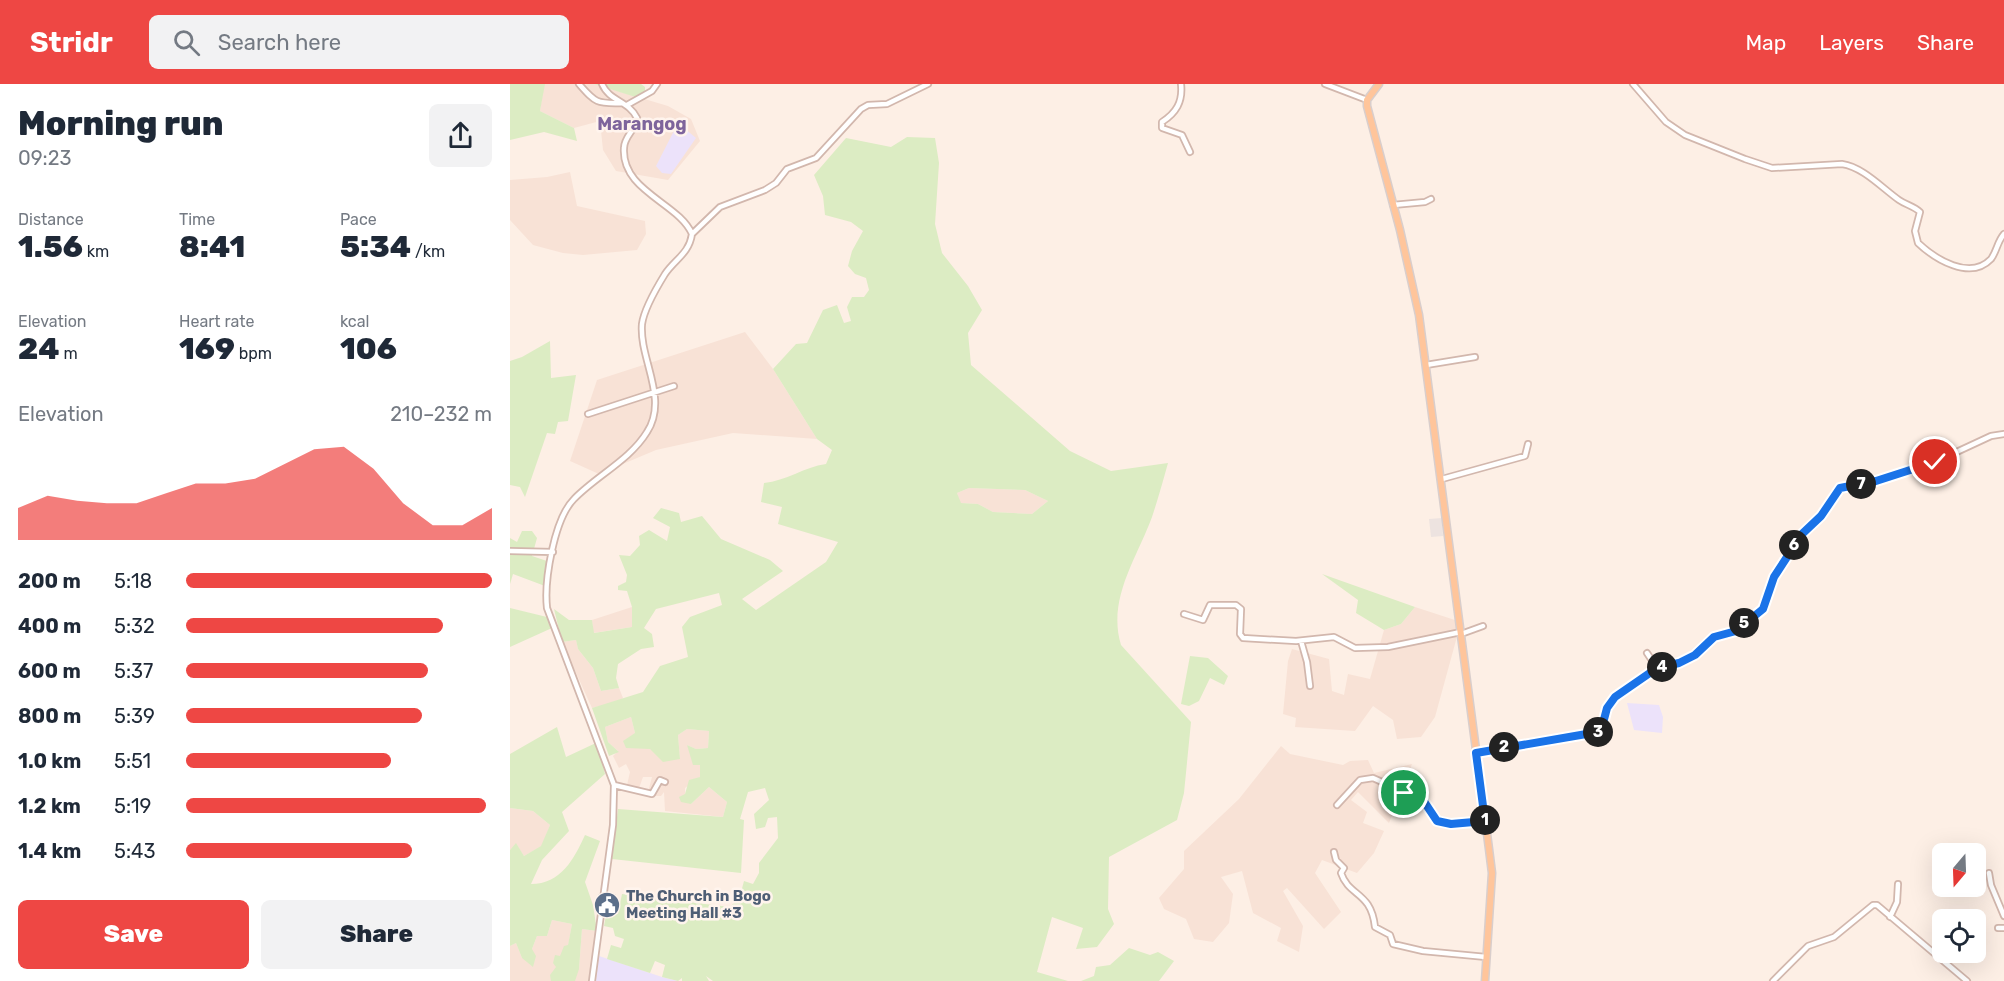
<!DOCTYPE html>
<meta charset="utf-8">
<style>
body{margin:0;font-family:Rubik,sans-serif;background:#f2f2f3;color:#1f2937;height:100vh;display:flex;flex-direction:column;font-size:22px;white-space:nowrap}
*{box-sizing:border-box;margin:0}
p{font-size:20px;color:#747a83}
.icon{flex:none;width:33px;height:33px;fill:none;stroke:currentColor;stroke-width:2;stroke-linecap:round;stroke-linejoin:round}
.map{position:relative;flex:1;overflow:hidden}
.side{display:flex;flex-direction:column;background:#fff;width:510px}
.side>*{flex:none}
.needle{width:39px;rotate:199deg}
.tools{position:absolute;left:1422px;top:759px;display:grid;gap:12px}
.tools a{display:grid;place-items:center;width:54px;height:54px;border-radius:9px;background:#fff;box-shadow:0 6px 24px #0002;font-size:30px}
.pin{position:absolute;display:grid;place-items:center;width:51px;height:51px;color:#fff;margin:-26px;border:3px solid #fff;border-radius:50%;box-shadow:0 2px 6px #0007}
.km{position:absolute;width:30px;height:30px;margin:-15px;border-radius:50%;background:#222;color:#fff;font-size:16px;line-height:30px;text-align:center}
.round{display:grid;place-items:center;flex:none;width:63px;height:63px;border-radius:9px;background:#f2f2f3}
.overview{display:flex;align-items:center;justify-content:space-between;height:102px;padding:0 18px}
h1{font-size:33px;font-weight:800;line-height:45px}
.stats{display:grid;grid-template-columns:repeat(3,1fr);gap:9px;height:102px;padding:6px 18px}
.stats div{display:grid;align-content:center}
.stats b{font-size:30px;font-weight:800}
.stats small{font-size:16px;font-weight:400}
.stats p{font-size:16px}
.chart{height:168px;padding:12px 18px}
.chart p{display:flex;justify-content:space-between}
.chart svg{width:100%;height:108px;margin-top:6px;fill:#ee4744;opacity:.7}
.action{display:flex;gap:12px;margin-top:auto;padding:12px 18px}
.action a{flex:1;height:69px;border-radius:9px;background:#ee4744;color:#fff;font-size:24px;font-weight:800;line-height:69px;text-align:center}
.action a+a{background:#f2f2f3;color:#1f2937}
ul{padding:0 18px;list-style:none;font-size:20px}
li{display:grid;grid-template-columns:96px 72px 1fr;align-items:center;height:45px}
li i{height:15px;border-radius:8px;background:#ee4744}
header{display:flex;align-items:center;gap:36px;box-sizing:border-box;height:84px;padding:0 30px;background:#ee4744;color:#fff}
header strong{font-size:28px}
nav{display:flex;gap:33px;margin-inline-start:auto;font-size:21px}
.search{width:420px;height:54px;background:#f2f2f3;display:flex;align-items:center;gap:15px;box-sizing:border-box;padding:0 21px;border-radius:9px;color:#747a83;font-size:22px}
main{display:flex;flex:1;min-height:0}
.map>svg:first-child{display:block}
.residential{fill:#f8e2d6}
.industrial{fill:#ede3e0}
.education{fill:#ece2fa}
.green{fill:#dcecc3;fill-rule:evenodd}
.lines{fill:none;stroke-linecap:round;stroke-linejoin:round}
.minor-casing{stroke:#d2b7ad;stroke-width:8}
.major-casing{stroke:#d9cecc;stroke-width:9}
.minor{stroke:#fff;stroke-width:4.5}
.major{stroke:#ffc59b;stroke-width:6}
.route-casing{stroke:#fff;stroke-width:12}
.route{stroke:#1a73e8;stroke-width:8}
.labels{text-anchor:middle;stroke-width:5;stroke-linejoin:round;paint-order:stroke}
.service-label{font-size:15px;font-weight:bold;fill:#4e5e75;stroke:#fff4ed;text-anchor:start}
.quarter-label{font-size:18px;font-weight:bold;fill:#7e649c;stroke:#fff4ed}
</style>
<header>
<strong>Stridr</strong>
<div class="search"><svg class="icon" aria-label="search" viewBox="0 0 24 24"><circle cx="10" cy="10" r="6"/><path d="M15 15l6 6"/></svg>Search here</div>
<nav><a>Map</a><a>Layers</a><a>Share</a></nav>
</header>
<main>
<section class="side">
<div class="overview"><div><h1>Morning run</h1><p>09:23</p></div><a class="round"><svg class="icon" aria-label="share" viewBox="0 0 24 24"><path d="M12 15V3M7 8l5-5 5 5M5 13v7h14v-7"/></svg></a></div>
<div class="stats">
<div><p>Distance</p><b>1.56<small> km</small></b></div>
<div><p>Time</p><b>8:41</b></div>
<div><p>Pace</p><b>5:34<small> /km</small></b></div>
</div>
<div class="stats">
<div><p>Elevation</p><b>24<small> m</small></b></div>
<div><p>Heart rate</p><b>169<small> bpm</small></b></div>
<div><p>kcal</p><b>106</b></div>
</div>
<div class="chart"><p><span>Elevation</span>210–232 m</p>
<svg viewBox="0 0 160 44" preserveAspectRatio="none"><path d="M0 44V31L10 26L20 28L30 29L40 29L50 25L60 21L70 21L80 19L90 13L100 7L110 6L120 15L130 29L140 38L150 38L160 31V44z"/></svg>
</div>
<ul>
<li><b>200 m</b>5:18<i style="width:100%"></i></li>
<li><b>400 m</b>5:32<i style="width:84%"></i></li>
<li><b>600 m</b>5:37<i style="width:79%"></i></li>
<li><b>800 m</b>5:39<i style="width:77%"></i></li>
<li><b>1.0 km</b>5:51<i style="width:67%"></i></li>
<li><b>1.2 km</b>5:19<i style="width:98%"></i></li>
<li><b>1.4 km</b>5:43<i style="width:74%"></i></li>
</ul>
<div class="action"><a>Save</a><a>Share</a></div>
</section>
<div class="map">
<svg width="1494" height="897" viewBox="0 0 1494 897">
<rect width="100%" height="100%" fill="#fdefe5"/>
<path class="residential" d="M34,0H84L158,22L181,35L190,57L158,96L106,87L93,66L90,37L64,44L30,27Z
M60,88L67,122L135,137L136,150L127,166L73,171L53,169L23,161L0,136V96L37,93Z
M235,248L263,285L307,355L223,349L146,366L89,390L60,377L87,296Z
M459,404L515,406L538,417L522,430L483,428L468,420L450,419L447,409Z
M122,523V543L83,549L82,536Z
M905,523L951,538L925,633L911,653L887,655L883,636L863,622L845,647L785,643L786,634L773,630L778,577L782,565L819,575L822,607L834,611L838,590L860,595L874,546L891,540Z
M66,556L68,565L83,584L91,607L109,604L113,614L110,617L82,624L52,558Z
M121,633L125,649L140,665L170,675L168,651L177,645L199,647L198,664L186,665L177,661L190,681V693L175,704V710L181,720L199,703L217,718L213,733L155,727L154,708L151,712H137L142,693H133L129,704L117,701L120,688L116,680L109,684L103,672L108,667L98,658L95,643Z
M771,662L780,670L833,681L840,677L858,676L864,689L902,680L879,739L848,708L841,716L857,728L853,739L874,747L864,769L847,789L812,776L805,789L831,828L814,845L777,804L773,807L793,842L789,868L767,857L771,844L743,829L732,787L711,793L723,810L719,839L703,858L684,855L676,835L654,825L649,814L674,785V767L729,715Z
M0,724L23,727L40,741L32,762L14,772L6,760L0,766Z
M42,836L62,840L58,862L69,885L72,845L87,847L81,897H0V862L6,859L12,874L22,865L27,852H37Z"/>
<path class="industrial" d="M932,434L933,452L921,453L919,435Z"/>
<path class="education" d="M168,39L186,54L161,90L152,89L146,82Z
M1117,619L1149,621L1153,633L1152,649L1124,646Z
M89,872L152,893L168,897H86Z"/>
<path class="green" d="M0,0H35L30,27L64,44L67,57L34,48L0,56Z
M84,0H131L135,3V16Z
M397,53L425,54L429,79L425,140L432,169L458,202L472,226L458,249L461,281L560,367L601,387L658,379C653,397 648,415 642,433C627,474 597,515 611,561L681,638L674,709L667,736L599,773L598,825L604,840L587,863L566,865L573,844L542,833L527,888L558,897H203L196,892L199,897H172V894L168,897L152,893L155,881L145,877L140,889L97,875L101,861L111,864L114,855L105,852L103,844L94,842L96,831L108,830L112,810L220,823L230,812L234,797L243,800L249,789V779L268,754L267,733L258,734L255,743L246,745L244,730L259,716L255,704L238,708L230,735L234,736L231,789L102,775L108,725L213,733L217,718L199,703L181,720L171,718L169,713L175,710L179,696L190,693V681H183L177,661L186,665L198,664L199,647L177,645L168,651L170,675L153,678L140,665L116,664L113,657L125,649L121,633L95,643L98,658L109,668L99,672L82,624L133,608L150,582L178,573L172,543L180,533L212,521L209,509L146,525L134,544L142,550L144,563L131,565L108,580L106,594L109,604L91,607L83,584L68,565L66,556L52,558L44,525L59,536H82L84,549L122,543V523L117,507L108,506V502L116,498L117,491L109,471L120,472L130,461L129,452L139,446L157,457L160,443L143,434L151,424L169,429L171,438L192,432L211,455L260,476L273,487L232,515L246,526L316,478L328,458L268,440L272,423L251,418L254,399C276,397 294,383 316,380L322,366L307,355L263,285L286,260L297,259L313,226L327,221L334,239L341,237L337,223L342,213H354L359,206L356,194L345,190L338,182L342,167L353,147L341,138L315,131L313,112L304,91L336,54L381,63ZM459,404L515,406L538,417L522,430L483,428L468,420L451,419L447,409Z
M40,257L41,294L66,291L58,337L48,338L45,350L37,349L15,413L10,403L0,401V277L12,273Z
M12,447H22L27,454L22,472L40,478L35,502L3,490L0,500V454L7,458Z
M812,490L905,523L891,540L874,546L846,529L848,516Z
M0,524L37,533L42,544L0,563Z
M680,572L698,574L718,592L714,601L700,594L689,617L679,622L671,620Z
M47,643L56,673L88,658L95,690L52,728L59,747L32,776L21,800C51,800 64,775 75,751L90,757L75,798L83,821L87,847L72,845L69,885L65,897H41L40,891L46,883L43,879L45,871L50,872L54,862L58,861L62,840L42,836L37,852H27L22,865L26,872L23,883L12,874L6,859L0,862V766L6,759L14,772L31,762L40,741L23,727L0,724V670Z
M619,864L640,871L648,868L664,877L649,897H571L584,892L586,883L600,881Z"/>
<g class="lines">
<g class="minor-casing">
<path id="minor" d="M69,0C85,18 86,20 112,19
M671,0C673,18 666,29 652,38V44L672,51L680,68
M815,0L857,16
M1123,0L1156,38L1175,51L1235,75L1262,84L1332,80C1353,83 1372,104 1389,116C1396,121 1404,122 1410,128L1405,147L1408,159C1425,175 1460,197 1481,175C1487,167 1487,158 1494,150
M117,21L142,7L147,0
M883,121L915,118L921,115
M182,150L210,123L255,106L266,99L277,85L306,74L351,25L358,21L377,20L418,0
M916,281L965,273
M78,330L164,302
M932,395L1015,372L1018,360
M0,467L43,468
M674,530L693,536L700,521H726L731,525L730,550L733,554L786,557L824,553L845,564L878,563L951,548
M951,550L973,542
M791,557L797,578L800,602
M1137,569L1147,584
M966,669L1088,648L1092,643L1097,624L1105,613L1124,599L1147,584L1169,579L1185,571L1204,553L1226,547L1253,525L1264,493L1292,450L1312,432L1330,404L1366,397L1425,378L1481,352L1494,350
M104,701L142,710L150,696L155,698
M827,721L850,696L863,694L913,716L927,737L941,740L975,737
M824,768L826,776L834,784L831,789C839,813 861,807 865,843L880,851L883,860L913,867L976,873
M1479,789L1481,801L1494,832
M1380,833L1387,818L1388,800
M1488,844H1494
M82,897L103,741L104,701L37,524C34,497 44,435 64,415C86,392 120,376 137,348C159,314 129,275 132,240C134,225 147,203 155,190C165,175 179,170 182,150C169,119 111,107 114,64C114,52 127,45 127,34C119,17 99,17 92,0
M1263,897L1298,862L1324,853L1363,821H1367L1457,897"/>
</g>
<g class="major-casing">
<path id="major" d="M869,0L857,16V22L890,146L909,231L979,765L982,789L975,897"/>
</g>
<use href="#minor" class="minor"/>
<use href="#major" class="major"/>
</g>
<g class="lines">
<g class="route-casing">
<path id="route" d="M894,709L913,716L927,737L941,740L975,737L966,669L1088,648L1092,643L1097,624L1105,613L1147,584L1169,579L1185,571L1204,553L1226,547L1253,525L1264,493L1292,450L1311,432L1330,404L1366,397L1425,378"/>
</g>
<use href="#route" class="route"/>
</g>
<defs>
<g id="civic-disc" transform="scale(1.35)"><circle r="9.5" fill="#5c6f8a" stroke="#fff4ed"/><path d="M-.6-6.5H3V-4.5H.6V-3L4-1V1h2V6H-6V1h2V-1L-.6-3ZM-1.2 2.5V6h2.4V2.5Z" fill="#fff"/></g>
</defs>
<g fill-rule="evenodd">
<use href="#civic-disc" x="97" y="821"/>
</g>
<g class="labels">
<g class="service-label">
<text x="116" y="817">The Church in Bogo<tspan x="116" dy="17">Meeting Hall #3</tspan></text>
</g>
<g class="quarter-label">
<text x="132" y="46">Marangog</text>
</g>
</g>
</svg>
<div class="tools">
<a><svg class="needle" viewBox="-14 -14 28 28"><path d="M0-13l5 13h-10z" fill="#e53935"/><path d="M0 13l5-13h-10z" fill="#747a83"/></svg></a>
<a><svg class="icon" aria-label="locate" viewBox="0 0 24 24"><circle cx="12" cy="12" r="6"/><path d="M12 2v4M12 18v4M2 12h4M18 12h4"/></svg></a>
</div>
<div class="pin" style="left:894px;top:709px;background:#1e9e55"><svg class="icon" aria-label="arrive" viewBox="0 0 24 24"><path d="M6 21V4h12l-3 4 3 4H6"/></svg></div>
<div class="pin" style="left:1425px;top:378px;background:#d93025"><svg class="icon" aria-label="check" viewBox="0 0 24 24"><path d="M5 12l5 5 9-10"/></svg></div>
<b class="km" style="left:975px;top:736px">1</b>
<b class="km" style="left:994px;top:663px">2</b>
<b class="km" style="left:1088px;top:648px">3</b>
<b class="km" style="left:1152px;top:583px">4</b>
<b class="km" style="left:1234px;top:539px">5</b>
<b class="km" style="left:1284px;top:461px">6</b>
<b class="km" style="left:1351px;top:400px">7</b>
</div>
</main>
